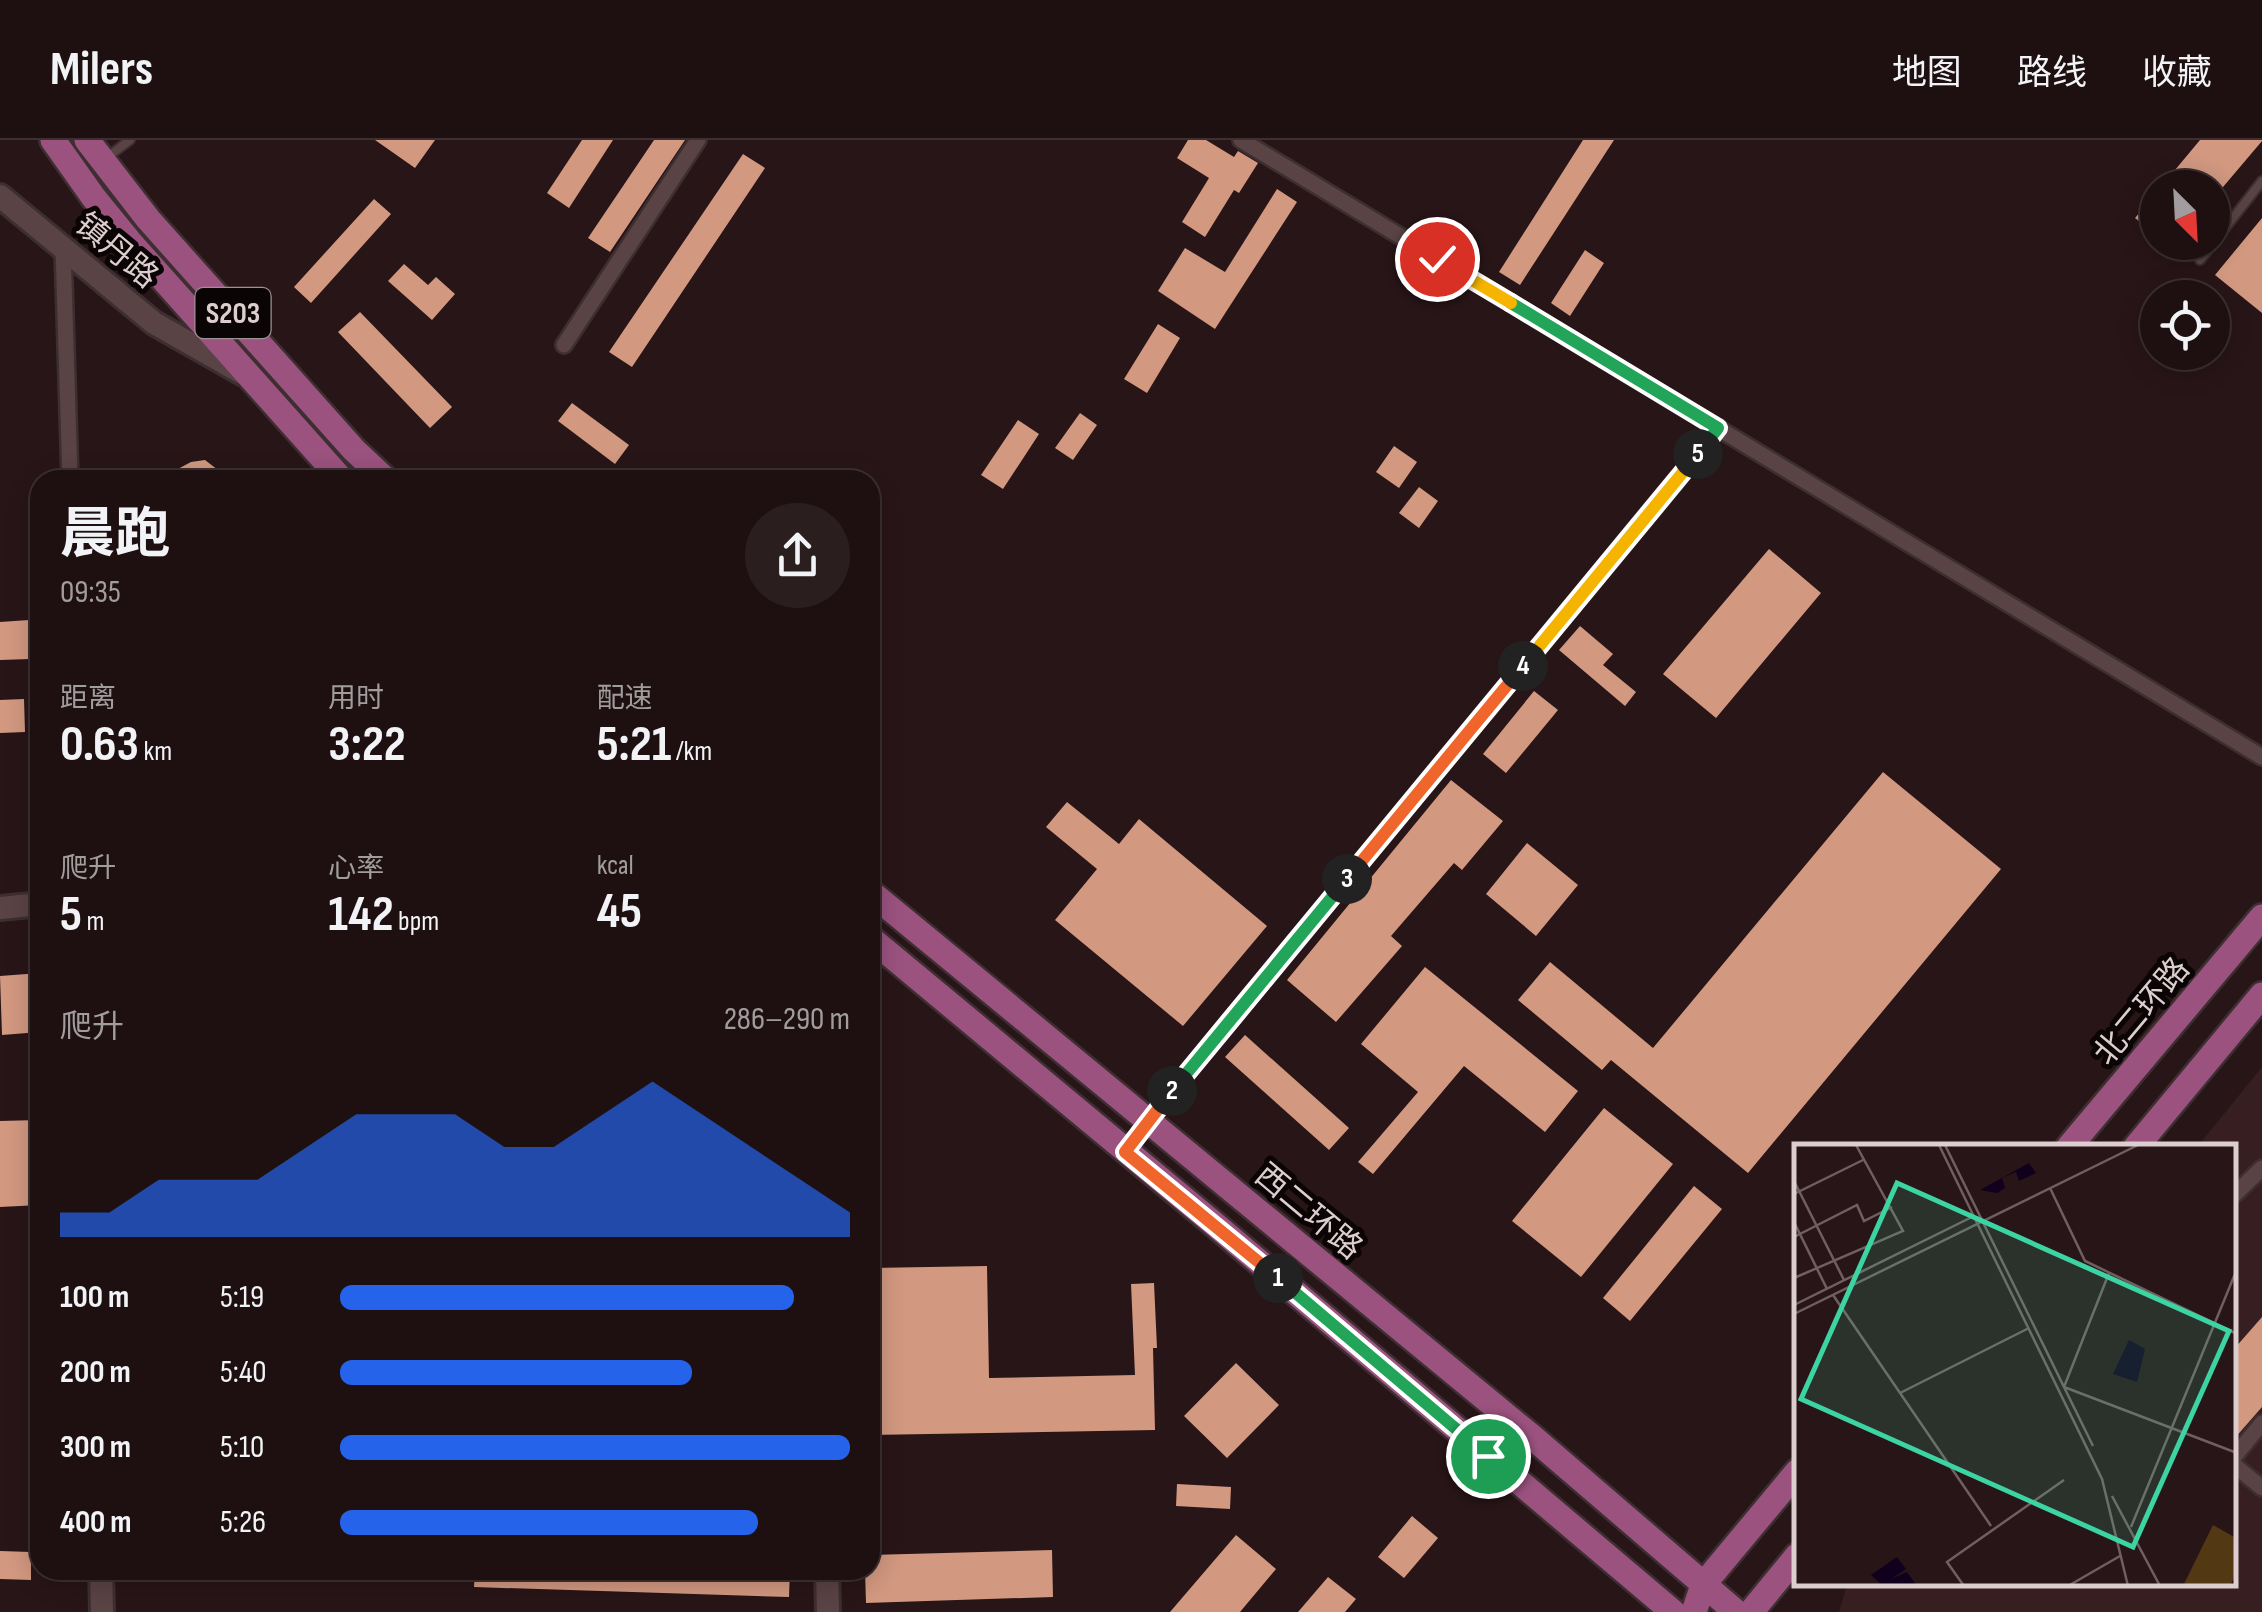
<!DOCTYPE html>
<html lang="zh">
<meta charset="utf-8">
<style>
body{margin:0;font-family:"Sofia Sans Condensed","Noto Sans SC",sans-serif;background:#2b1e1f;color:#f1f3f6;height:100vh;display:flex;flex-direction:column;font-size:38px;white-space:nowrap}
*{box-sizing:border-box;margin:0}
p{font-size:32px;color:#a19d9f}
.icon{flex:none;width:55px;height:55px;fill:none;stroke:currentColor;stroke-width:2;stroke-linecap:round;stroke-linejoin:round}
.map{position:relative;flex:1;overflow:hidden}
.panel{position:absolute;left:30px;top:330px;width:850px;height:1110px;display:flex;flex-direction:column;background:#1e1011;border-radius:30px;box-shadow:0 5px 25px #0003,0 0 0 2px #3c3031}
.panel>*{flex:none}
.needle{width:65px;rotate:156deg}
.tools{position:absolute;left:2140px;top:30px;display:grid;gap:20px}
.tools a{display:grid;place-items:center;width:90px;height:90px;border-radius:50%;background:#1e1011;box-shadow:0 5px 25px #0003,0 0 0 2px #3c3031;font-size:50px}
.pin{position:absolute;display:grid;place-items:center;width:85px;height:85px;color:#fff;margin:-42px;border:5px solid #fff;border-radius:50%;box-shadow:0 2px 10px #0007}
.km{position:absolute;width:50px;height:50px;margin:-25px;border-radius:50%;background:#222;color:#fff;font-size:28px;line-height:50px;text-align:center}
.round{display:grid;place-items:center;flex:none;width:105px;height:105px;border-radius:52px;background:#2b1e1f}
.summary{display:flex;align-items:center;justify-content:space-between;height:170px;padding:0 30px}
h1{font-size:55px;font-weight:700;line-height:75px}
.figures{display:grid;grid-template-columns:repeat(3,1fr);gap:15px;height:170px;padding:10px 30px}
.figures div{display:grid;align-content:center}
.figures b{font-size:50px;font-weight:700}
.figures small{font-size:28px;font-weight:400}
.figures p{font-size:28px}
.chart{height:280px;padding:20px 30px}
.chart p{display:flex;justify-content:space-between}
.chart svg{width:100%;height:180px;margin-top:10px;fill:#2563eb;opacity:.7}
ul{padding:0 30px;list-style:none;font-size:32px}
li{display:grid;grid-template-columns:160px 120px 1fr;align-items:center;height:75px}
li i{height:25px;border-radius:12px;background:#2563eb}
header{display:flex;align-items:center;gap:60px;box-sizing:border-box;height:140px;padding:0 50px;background:#1e1011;border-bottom:2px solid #3c3031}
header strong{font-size:48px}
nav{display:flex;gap:55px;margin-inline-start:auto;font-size:35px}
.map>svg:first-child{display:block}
.built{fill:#371e21}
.building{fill:#d29880}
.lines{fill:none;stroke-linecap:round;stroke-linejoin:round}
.lane-casing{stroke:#3d2f31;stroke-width:12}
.street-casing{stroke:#3d2f31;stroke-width:20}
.secondary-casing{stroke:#3d2f31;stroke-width:28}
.primary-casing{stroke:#3d2f31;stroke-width:30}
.lane{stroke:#5a4345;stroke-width:8}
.street{stroke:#5a4345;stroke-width:15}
.secondary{stroke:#5a4345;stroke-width:22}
.primary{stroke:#9b527f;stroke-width:25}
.split-1-casing{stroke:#fff;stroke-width:20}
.split-2-casing{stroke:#fff;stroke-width:20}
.split-3-casing{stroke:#fff;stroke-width:20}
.split-4-casing{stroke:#fff;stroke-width:20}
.split-5-casing{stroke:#fff;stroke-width:20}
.split-6-casing{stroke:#fff;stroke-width:20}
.split-7-casing{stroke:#fff;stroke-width:20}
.split-1{stroke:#22a559;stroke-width:12}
.split-2{stroke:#f0652b;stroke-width:12}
.split-3{stroke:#22a559;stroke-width:12}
.split-4{stroke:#f0652b;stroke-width:12}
.split-5{stroke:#f5b400;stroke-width:12}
.split-6{stroke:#22a559;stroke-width:12}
.split-7{stroke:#f5b400;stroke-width:12}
.labels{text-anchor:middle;stroke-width:10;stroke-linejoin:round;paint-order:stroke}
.shield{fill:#0b0405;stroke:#9d9192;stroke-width:2.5}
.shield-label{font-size:30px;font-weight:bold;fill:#dccecf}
.street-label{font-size:32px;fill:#dccecf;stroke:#0b0405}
.inset-road{fill:none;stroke:#705f61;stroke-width:2.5}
.view{fill:#3dd4a3;fill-opacity:0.15;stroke:#3dd4a3;stroke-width:5}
.inset-edge{fill:none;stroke:#dccecf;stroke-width:5}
</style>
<header>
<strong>Milers</strong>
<nav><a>地图</a><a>路线</a><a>收藏</a></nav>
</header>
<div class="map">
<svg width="2262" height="1472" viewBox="0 0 2262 1472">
<rect width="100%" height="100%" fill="#281517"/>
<path class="built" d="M2262,927V1472H1839L1847,1445L2234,1444V1007H2197Z"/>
<path class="building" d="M375,0H435L415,28Z
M582,0H613L569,68L547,53Z
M654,0H685L610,112L588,98Z
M1188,0H1206L1234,17L1238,11L1258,23L1239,53L1234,50L1205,97L1182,82L1209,38L1177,18Z
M1583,0H1614L1520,145L1499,132Z
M2200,0H2262V1L2212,60V48H2160Z
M743,14L765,28L632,227L609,212Z
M1277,49L1297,62L1215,189L1158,151L1185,108L1225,132Z
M2158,51V96L2135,78Z
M374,59L391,74L311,163L294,147Z
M2262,78V173L2215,135Z
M1585,110L1604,123L1570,176L1551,163Z
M404,124L428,145L436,137L455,154L432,180L388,141Z
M360,172L452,267L430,288L338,192Z
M1158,184L1180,198L1147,253L1124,239Z
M572,263L629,305L615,324L558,281Z
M1080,273L1097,285L1073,320L1055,308Z
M1018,280L1039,294L1003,349L981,335Z
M1394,306L1417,322L1399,348L1376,332Z
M205,320L231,340H157L191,322Z
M1419,347L1438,361L1419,388L1399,373Z
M1769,409L1821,453L1716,578L1663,534Z
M29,480L30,519L0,520V482Z
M1580,486L1613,514L1603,525L1636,552L1625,566L1559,510Z
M1534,551L1558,570L1506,633L1483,614Z
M24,559L25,592L0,593V560Z
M1883,632L2001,729L1748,1033L1611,920L1602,930L1518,860L1550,822L1653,908Z
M1451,640L1503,681L1462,730L1454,723L1391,796L1402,806L1336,882L1287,840Z
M1067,662L1119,704L1139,679L1267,786L1183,886L1055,780L1097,729L1046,687Z
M1527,703L1578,745L1536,796L1486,754Z
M1425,827L1578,951L1545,992L1464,926L1373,1034L1358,1022L1418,952L1361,904Z
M40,833V892L2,895L0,836Z
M1245,895L1349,988L1329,1010L1225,917Z
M1604,968L1673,1024L1581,1137L1512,1081Z
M38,980L40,1065L0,1067V981Z
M1694,1046L1722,1069L1630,1181L1603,1158Z
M987,1126L989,1238L1135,1235L1131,1144L1154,1143L1157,1208H1153L1155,1290L870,1295V1128Z
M2262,1177V1267L2234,1299V1209Z
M1236,1223L1279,1265L1227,1318L1184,1276Z
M1177,1344L1231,1347L1230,1369L1176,1366Z
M1412,1376L1438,1398L1404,1438L1378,1417Z
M1236,1395L1276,1429L1240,1472H1170Z
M1052,1410L1053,1457L866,1463L865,1430H870V1415Z
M0,1411L31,1412V1440L0,1439Z
M475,1430H790L789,1457L474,1447Z
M1328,1437L1356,1459L1345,1472H1298Z"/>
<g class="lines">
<g class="lane-casing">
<path id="lane" d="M106,18L130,0
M2200,120L2262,41
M465,1436V1430"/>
</g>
<g class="street-casing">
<path id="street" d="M1241,0L2262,617
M63,107L70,340
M564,205L698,0
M1148,980L1719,288
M2234,1055L2262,1028
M2234,1317L2262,1283
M2234,1325L2262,1348"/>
</g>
<g class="secondary-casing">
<path id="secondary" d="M0,56L154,183L242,233
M0,768L40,764
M101,1430L102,1472
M827,1430L828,1472"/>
</g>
<g class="primary-casing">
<path id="primary" d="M53,0L94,58L129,101L342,340
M87,0L148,79L354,310L386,340
M870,752L1531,1296L1736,1472
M870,798L1212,1082L1673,1472
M2069,1007L2262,777
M2136,1007L2262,855
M1694,1472L1703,1445L1797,1332
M1751,1472L1797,1416"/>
</g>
<use href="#lane" class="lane"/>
<use href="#street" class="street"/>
<use href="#secondary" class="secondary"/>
<use href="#primary" class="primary"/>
</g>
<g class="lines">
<g class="split-1-casing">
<path id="split-1" d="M1278,1138L1488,1316"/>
</g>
<g class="split-2-casing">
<path id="split-2" d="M1172,951L1125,1012L1278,1138"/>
</g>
<g class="split-3-casing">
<path id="split-3" d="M1172,951L1347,739"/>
</g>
<g class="split-4-casing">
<path id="split-4" d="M1347,739L1523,526"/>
</g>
<g class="split-5-casing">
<path id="split-5" d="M1523,526L1698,314"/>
</g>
<g class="split-6-casing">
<path id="split-6" d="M1511,163L1718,288L1698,314"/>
</g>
<g class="split-7-casing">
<path id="split-7" d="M1437,119L1511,163"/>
</g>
<use href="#split-1" class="split-1"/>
<use href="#split-2" class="split-2"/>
<use href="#split-3" class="split-3"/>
<use href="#split-4" class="split-4"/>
<use href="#split-5" class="split-5"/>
<use href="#split-6" class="split-6"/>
<use href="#split-7" class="split-7"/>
</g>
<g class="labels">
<rect class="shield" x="195.5" y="148" width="75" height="50" rx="8"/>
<g class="shield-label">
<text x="233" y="183">S203</text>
</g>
<g class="street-label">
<text transform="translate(117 110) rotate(40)" y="11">镇丹路</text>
<text transform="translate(2141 871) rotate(-50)" y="11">北二环路</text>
<text transform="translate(1309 1071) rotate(40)" y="11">西二环路</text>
</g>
</g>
<g transform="translate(1794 1004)">
<rect width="442" height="442" fill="#281517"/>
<path d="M419,381L442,394V430L436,442H389Z" fill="#533913"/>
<path d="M235,19L242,29L225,37L222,28L208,34L211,44L203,49L186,46ZM335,196L351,205L343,238L319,230ZM103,413L112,425L97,435L113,428L123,442H89L77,431Z" fill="#10001d"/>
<path class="inset-road" d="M145,1L308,335L334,442M151,1L299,302M0,37L50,136M256,44L291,117L443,190M0,50L69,16M0,78L33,145M0,93L63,61L70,77L98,63M0,134L109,87L62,1M39,151L197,382M0,161L180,72M0,170L344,1M270,243L315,129M270,243L443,309M106,249L235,184M318,352L366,442M337,383L443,125M170,442L153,418L270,336M274,442L326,412"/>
<path class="view" d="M103,39L435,187L339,403L7,255Z"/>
<rect width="442" height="442" class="inset-edge"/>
</g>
</svg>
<div class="tools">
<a><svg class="needle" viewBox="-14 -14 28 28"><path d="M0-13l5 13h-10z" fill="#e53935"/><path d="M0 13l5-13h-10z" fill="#a19d9f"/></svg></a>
<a><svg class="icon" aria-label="locate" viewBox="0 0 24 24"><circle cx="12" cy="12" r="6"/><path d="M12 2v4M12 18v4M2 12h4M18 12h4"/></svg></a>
</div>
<div class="pin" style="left:1488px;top:1316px;background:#1e9e55"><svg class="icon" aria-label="arrive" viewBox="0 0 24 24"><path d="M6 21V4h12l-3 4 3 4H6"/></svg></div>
<div class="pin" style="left:1437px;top:119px;background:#d93025"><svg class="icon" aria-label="check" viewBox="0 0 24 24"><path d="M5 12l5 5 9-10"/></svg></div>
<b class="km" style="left:1278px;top:1138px">1</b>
<b class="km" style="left:1172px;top:951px">2</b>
<b class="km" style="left:1347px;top:739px">3</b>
<b class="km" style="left:1523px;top:526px">4</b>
<b class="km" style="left:1698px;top:314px">5</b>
<section class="panel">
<div class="summary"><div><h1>晨跑</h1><p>09:35</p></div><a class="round"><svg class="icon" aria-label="share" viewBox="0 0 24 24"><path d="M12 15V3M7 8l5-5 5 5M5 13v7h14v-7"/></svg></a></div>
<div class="figures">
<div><p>距离</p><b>0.63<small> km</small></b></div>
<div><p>用时</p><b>3:22</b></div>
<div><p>配速</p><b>5:21<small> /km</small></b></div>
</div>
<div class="figures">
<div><p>爬升</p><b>5<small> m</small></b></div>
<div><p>心率</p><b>142<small> bpm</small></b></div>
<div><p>kcal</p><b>45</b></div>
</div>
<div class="chart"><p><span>爬升</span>286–290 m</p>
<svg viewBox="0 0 160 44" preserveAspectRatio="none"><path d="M0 44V38L10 38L20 30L30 30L40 30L50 22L60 14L70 14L80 14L90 22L100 22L110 14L120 6L130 14L140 22L150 30L160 38V44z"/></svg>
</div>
<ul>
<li><b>100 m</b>5:19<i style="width:89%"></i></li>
<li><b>200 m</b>5:40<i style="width:69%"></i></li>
<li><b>300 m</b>5:10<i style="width:100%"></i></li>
<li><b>400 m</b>5:26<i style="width:82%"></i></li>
</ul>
</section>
</div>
